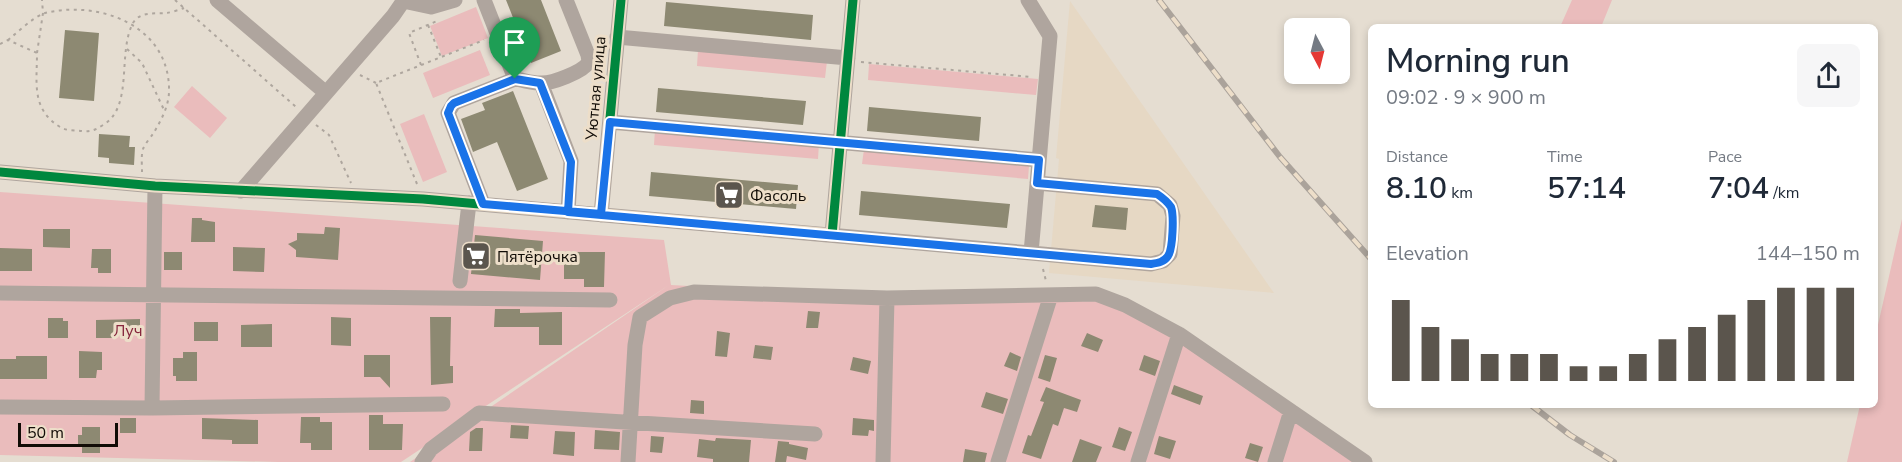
<!DOCTYPE html>
<meta charset="utf-8">
<style>
body{margin:0;font-family:"Nunito Sans",sans-serif;background:#f6f6f7;color:#1f2937;height:100vh;display:flex;flex-direction:column;font-size:22px;white-space:nowrap}
*{box-sizing:border-box;margin:0}
p{font-size:20px;color:#747a83}
.icon{flex:none;width:33px;height:33px;fill:none;stroke:currentColor;stroke-width:2;stroke-linecap:round;stroke-linejoin:round}
.map{position:relative;flex:1;overflow:hidden}
.panel{position:absolute;left:1368px;top:24px;width:510px;height:384px;display:flex;flex-direction:column;background:#fff;border-radius:9px;box-shadow:0 3px 9px #0003}
.panel>*{flex:none}
.needle{width:39px;rotate:173deg}
.tools{position:absolute;left:1284px;top:18px;display:grid;gap:12px}
.tools a{display:grid;place-items:center;width:66px;height:66px;border-radius:9px;background:#fff;box-shadow:0 3px 9px #0003;font-size:30px}
.scale{position:absolute;left:18px;bottom:15px;width:100px;box-sizing:border-box;padding-left:6px;border:3px solid #110c06;border-top:0;font-size:16px;line-height:21px;white-space:nowrap;color:#110c06;-webkit-text-stroke:4px #eddec9;paint-order:stroke}
.pin{position:absolute;display:grid;place-items:center;width:51px;height:51px;color:#fff;margin:-62px -26px;border-radius:50% 50% 50% 0;rotate:-45deg;box-shadow:0 0 6px #0007}
.pin .icon{rotate:45deg}
.round{display:grid;place-items:center;flex:none;width:63px;height:63px;border-radius:9px;background:#f6f6f7}
.head{display:flex;align-items:center;justify-content:space-between;height:102px;padding:0 18px}
h1{font-size:33px;font-weight:600;line-height:45px}
.figures{display:grid;grid-template-columns:repeat(3,1fr);gap:9px;height:102px;padding:6px 18px}
.figures div{display:grid;align-content:center}
.figures b{font-size:30px;font-weight:600}
.figures small{font-size:16px;font-weight:400}
.figures p{font-size:16px}
.chart{height:168px;padding:12px 18px}
.chart p{display:flex;justify-content:space-between}
.chart svg{width:100%;height:108px;margin-top:6px;stroke:#5b554d;stroke-width:6}
.map>svg:first-child{display:block}
.built{fill:#e6d8c4}
.green{fill:#eabcbc}
.building{fill:#8d8972}
.lines{fill:none;stroke-linecap:round;stroke-linejoin:round}
.path{stroke:#aea69e;stroke-width:2;stroke-dasharray:3 4.5;stroke-linecap:butt}
.minor{stroke:#afa59e;stroke-width:15}
.rail-casing{stroke:#aba39b;stroke-width:6}
.rail{stroke:#eddec9;stroke-width:4;stroke-dasharray:11;stroke-linecap:butt}
.cycleway-casing{stroke:#eddec9;stroke-width:13}
.cycleway{stroke:#00873e;stroke-width:9}
.route-casing{stroke:#fff;stroke-width:12}
.route{stroke:#1a73e8;stroke-width:8}
.labels{text-anchor:middle;stroke-width:6;stroke-linejoin:round;paint-order:stroke}
.street-label{font-size:16px;fill:#110c06;stroke:#eddec9}
.poi-label{font-size:16px;fill:#110c06;stroke:#eddec9;text-anchor:start}
.park-label{font-size:16px;fill:#86263c;stroke:#eddec9}
</style>
<div class="map">
<svg width="1902" height="462" viewBox="0 0 1902 462">
<rect width="100%" height="100%" fill="#e5ddd1"/>
<path class="built" d="M1070,1L1274,293L1049,273L1059,159L1056,158Z"/>
<path class="green" d="M1572,0H1612L1601,27H1560Z
M476,7L488,38L442,56L430,26Z
M480,50L490,75L433,98L423,73Z
M698,50L827,61L825,78L697,66Z
M869,64L1038,79L1036,95L868,80Z
M192,86L227,118L210,138L174,107Z
M424,114L447,172L423,182L400,124Z
M655,129L819,143L818,159L654,145Z
M864,149L1029,166L1028,179L862,164Z
M0,192L664,240L671,285L745,289L1104,296L1373,462H410L669,285L401,462H279L0,455Z
M1902,219V462H1847L1860,405H1875V338Z"/>
<path class="building" d="M506,0H541L561,51L531,63Z
M666,2L813,15L811,40L664,26Z
M65,30L99,33L94,101L59,98Z
M658,88L806,101L803,125L656,112Z
M513,91L548,179L517,191L497,142L473,152L461,119L485,110L482,103Z
M869,107L981,117L979,141L867,131Z
M99,134L130,136L129,147H135L134,165L109,163V158L98,157Z
M651,172L798,185L796,209L649,196Z
M861,191L1010,204L1007,228L859,215Z
M1095,205L1128,208L1126,230L1092,227Z
M192,218H202V220L215,222V242H191Z
M325,227L340,228L338,260L296,257V250L288,244L297,240V233L324,234Z
M43,229H70V248L43,247Z
M475,235L543,241L540,280L471,274Z
M233,247L265,248L264,272L233,271Z
M0,248L32,249V271H0Z
M92,249H111V273H98V268H91Z
M164,252H182V270H164Z
M564,252H605L604,287H584V279H564Z
M495,309H520V313L562,312V345H539V327H494Z
M808,311L820,312L818,328H806Z
M331,317L351,318V346L331,345Z
M430,317H451L450,366H453V383L431,385Z
M48,318H63V321H68V338H48Z
M140,319V331H116V338H96V320Z
M194,322H218V341H194Z
M272,324V347H241V325Z
M717,331L730,333L727,357L715,356Z
M1087,333L1103,340L1098,352L1081,346Z
M755,345L773,347L771,360L753,358Z
M79,351L102,352V370H97L96,378H79Z
M183,352H197V381H176V376H173V358H183Z
M1010,352L1021,357L1017,371L1004,366Z
M364,355H390V388L380,377H364Z
M1045,355L1057,358L1050,382L1038,378Z
M1144,355L1160,361L1155,376L1139,370Z
M16,356H47V379H0V359H16Z
M853,357L871,361L868,374L850,370Z
M1174,385L1203,396L1200,405L1171,394Z
M1046,387L1081,400L1077,412L1064,408L1058,426L1053,424L1041,459L1022,453L1028,435L1031,436L1044,402L1040,401Z
M986,392L1008,399L1003,414L981,407Z
M691,400L704,401V414L690,413Z
M369,415H383V424H403L402,450H369Z
M301,417H320V422H332V450H311V443H300Z
M120,418H136V433H120Z
M202,418L258,420V444H232V440L202,439Z
M853,418L874,420V431L869,430L868,436L852,435Z
M511,425L529,426L528,439L510,438Z
M82,427H100V453H82V446H78V435H82Z
M1119,427L1132,432L1125,451L1112,447Z
M476,428H483L482,451H469L470,432Z
M595,430L620,432L619,450L594,449Z
M555,431L575,432L574,456L553,454Z
M651,436L664,437L662,453L650,452Z
M1159,436L1176,441L1170,459L1154,454Z
M716,438L751,440L749,462H713V459L697,457L699,439L715,441Z
M1080,439L1102,447L1096,462H1072Z
M778,441L789,442V444L808,448L806,460L787,456L786,462H775Z
M1250,443L1263,447L1258,462L1245,458Z
M965,449L987,453L985,462H963Z"/>
<g class="lines">
<path class="path" d="M175,0L296,107
M428,25L441,57
M8,40C19,31 32,18 45,13C99,0 167,25 169,87C170,104 162,119 153,134C150,138 145,144 143,149C141,155 142,165 142,172
M0,44L8,40L37,53C37,83 31,109 60,127C66,131 75,130 82,131C91,132 95,130 103,125C134,107 117,53 133,23C140,11 155,14 167,13C172,12 179,10 184,8
M127,49L142,63L165,112
M37,53L43,13L42,0
M861,62L1032,77
M421,65L409,33L437,21
M360,75L376,83
M316,125L329,135L351,183
M417,184L376,83L484,40
M1043,269L1046,281"/>
<path class="minor" d="M217,0L326,93
M484,0L515,79C523,80 532,83 540,83C551,84 583,72 589,62L588,55L566,0
M403,1L431,7L455,0
M617,37L848,58
M541,83L571,161L568,212
M610,122L1039,160
M0,172L155,186L423,199L1031,253L1050,36L1028,0
M241,191L393,16L404,0
M483,204L448,113L454,103L515,79
M601,215L621,0
M832,235L853,0
M1031,253L1151,264L1163,261L1170,254L1173,216L1170,205L1157,194L1037,183
M460,281L469,203
M0,293L610,300
M0,407L152,408L443,404
M152,408L155,186
M422,462L431,449L479,413L815,434
M628,462L635,345L640,317L670,298L694,292L887,298L1096,294L1125,305L1179,334L1365,462
M883,462L887,298
M998,462L1051,295
M1138,462L1179,334
M1275,462L1291,411"/>
<g class="rail-casing">
<path id="rail" d="M1159,0L1280,157L1371,259
M1531,405L1570,435L1614,462"/>
</g>
<use href="#rail" class="rail"/>
<g class="cycleway-casing">
<path id="cycleway" d="M0,172L155,186L423,199L832,235L853,0
M601,215L621,0"/>
</g>
<use href="#cycleway" class="cycleway"/>
</g>
<g class="lines">
<g class="route-casing">
<path id="route" d="M515,79L540,83L571,162L568,212L1151,264C1158,263 1164,262 1168,256C1173,249 1174,215 1171,207C1167,201 1163,198 1157,194L1037,183L1039,160L610,122L601,214L483,204L448,113L451,106L454,103L515,79"/>
</g>
<use href="#route" class="route"/>
</g>
<defs>
<g id="supermarket-square" transform="scale(1.5)"><rect x="-9" y="-9" width="18" height="18" rx="4" fill="#5b554d" stroke="#eddec9"/><path d="M-6-5.5h2.5l.6 2H6L4.5 2H-2.5L-4.4-4H-6ZM-1.5 3.2a1.3 1.3 0 1 0 .1 0ZM3 3.2a1.3 1.3 0 1 0 .1 0Z" fill="#fff"/></g>
</defs>
<g fill-rule="evenodd">
<use href="#supermarket-square" x="729" y="195"/>
<use href="#supermarket-square" x="476" y="256"/>
</g>
<g class="labels">
<g class="street-label">
<text transform="translate(595 88) rotate(-85)" y="6">Уютная улица</text>
</g>
<g class="poi-label">
<text x="750" y="201">Фасоль</text>
<text x="497" y="262">Пятёрочка</text>
</g>
<g class="park-label">
<text x="128" y="336">Луч</text>
</g>
</g>
</svg>
<div class="tools">
<a><svg class="needle" viewBox="-14 -14 28 28"><path d="M0-13l5 13h-10z" fill="#e53935"/><path d="M0 13l5-13h-10z" fill="#747a83"/></svg></a>
</div>
<div class="scale">50 m</div>
<div class="pin" style="left:515px;top:79px;background:#1e9e55"><svg class="icon" aria-label="arrive" viewBox="0 0 24 24"><path d="M6 21V4h12l-3 4 3 4H6"/></svg></div>
<section class="panel">
<div class="head"><div><h1>Morning run</h1><p>09:02 · 9 × 900 m</p></div><a class="round"><svg class="icon" aria-label="share" viewBox="0 0 24 24"><path d="M12 15V3M7 8l5-5 5 5M5 13v7h14v-7"/></svg></a></div>
<div class="figures">
<div><p>Distance</p><b>8.10<small> km</small></b></div>
<div><p>Time</p><b>57:14</b></div>
<div><p>Pace</p><b>7:04<small> /km</small></b></div>
</div>
<div class="chart"><p><span>Elevation</span>144–150 m</p>
<svg viewBox="0 0 160 44" preserveAspectRatio="none"><path d="M5 44V11M15 44V22M25 44V27M35 44V33M45 44V33M55 44V33M65 44V38M75 44V38M85 44V33M95 44V27M105 44V22M115 44V17M125 44V11M135 44V6M145 44V6M155 44V6"/></svg>
</div>
</section>
</div>
